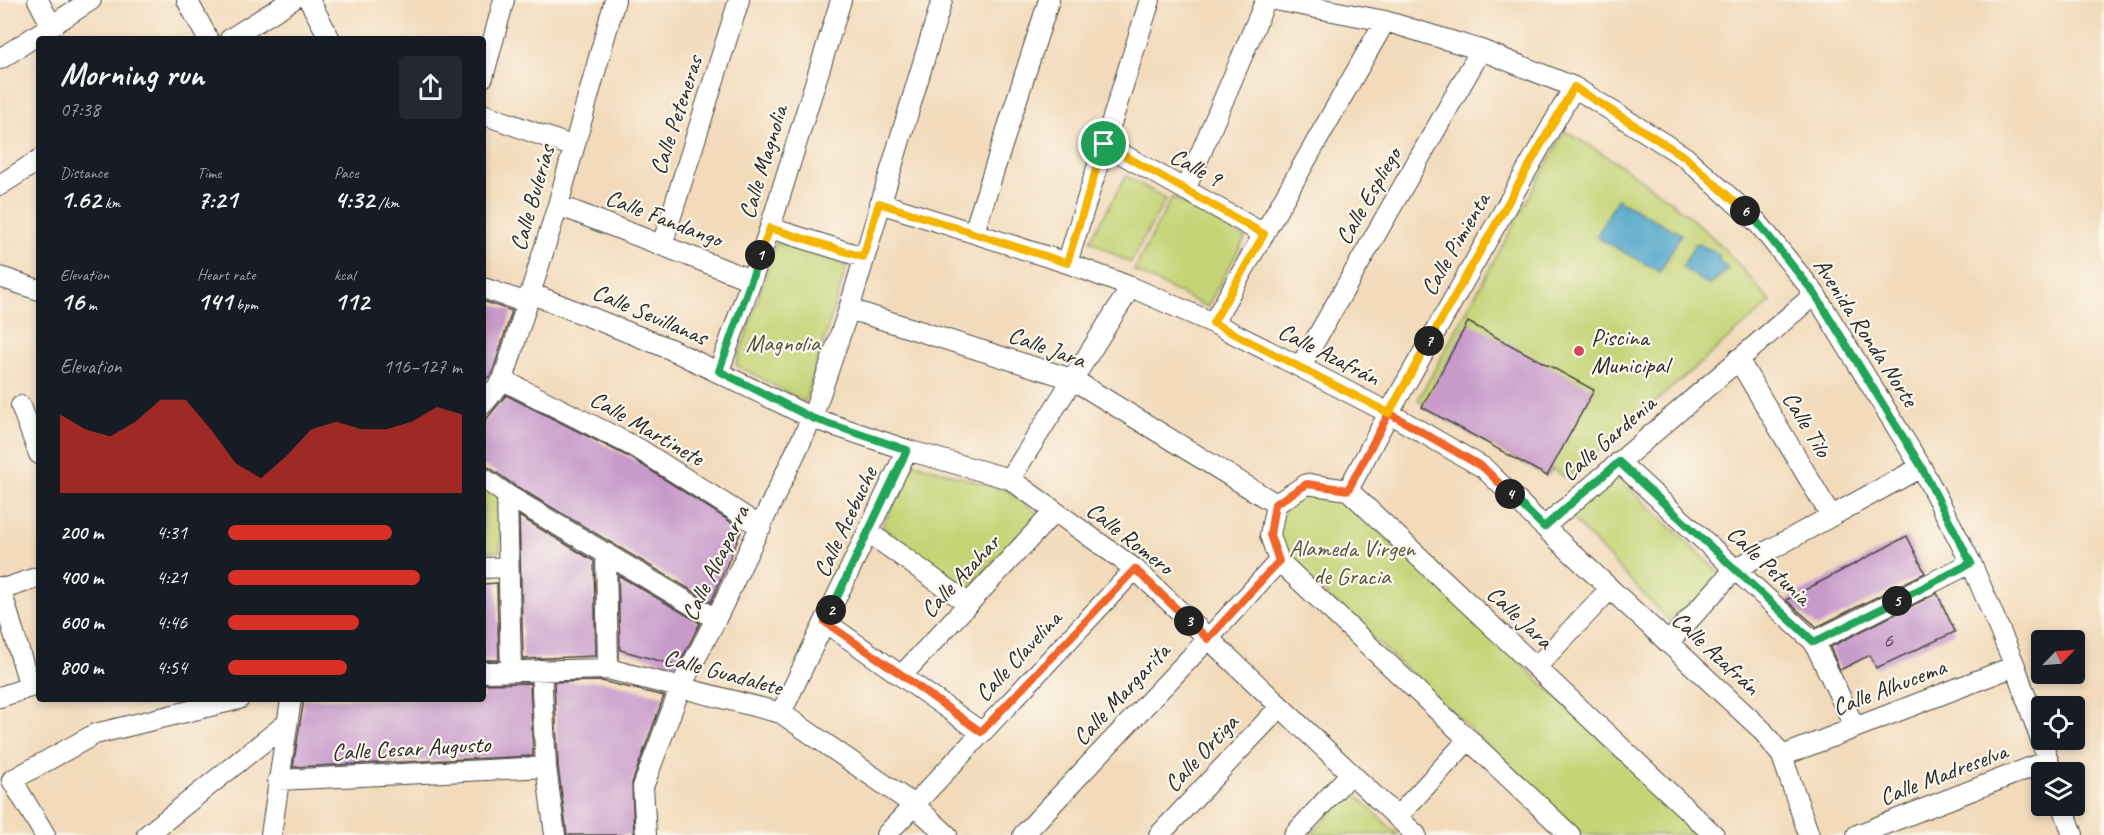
<!DOCTYPE html>
<meta charset="utf-8">
<style>
body{margin:0;font-family:Caveat,sans-serif;background:#242831;color:#f1f3f6;height:100vh;display:flex;flex-direction:column;font-size:22px;white-space:nowrap}
*{box-sizing:border-box;margin:0}
p{font-size:20px;color:#9ea1a6}
.icon{flex:none;width:33px;height:33px;fill:none;stroke:currentColor;stroke-width:2;stroke-linecap:round;stroke-linejoin:round}
.map{position:relative;flex:1;overflow:hidden}
.sheet{position:absolute;left:36px;top:36px;width:450px;height:666px;display:flex;flex-direction:column;background:#171b24;border-radius:6px;box-shadow:0 3px 9px #0003}
.sheet>*{flex:none}
.needle{width:39px;rotate:65deg}
.buttons{position:absolute;left:2031px;top:630px;display:grid;gap:12px}
.buttons a{display:grid;place-items:center;width:54px;height:54px;border-radius:6px;background:#171b24;box-shadow:0 3px 9px #0003;font-size:30px}
.pin{position:absolute;display:grid;place-items:center;width:51px;height:51px;color:#fff;margin:-26px;border:3px solid #fff;border-radius:50%;box-shadow:0 2px 6px #0007}
.km{position:absolute;width:30px;height:30px;margin:-15px;border-radius:50%;background:#222;color:#fff;font-size:16px;line-height:30px;text-align:center}
.round{display:grid;place-items:center;flex:none;width:63px;height:63px;border-radius:6px;background:#242831}
.headline{display:flex;align-items:center;justify-content:space-between;height:102px;padding:0 24px}
h1{font-size:33px;font-weight:800;line-height:45px}
.figures{display:grid;grid-template-columns:repeat(3,1fr);gap:9px;height:102px;padding:6px 24px}
.figures div{display:grid;align-content:center}
.figures b{font-size:26px;font-weight:800}
.figures small{font-size:16px;font-weight:400}
.figures p{font-size:16px}
.chart{height:168px;padding:12px 24px}
.chart p{display:flex;justify-content:space-between}
.chart svg{width:100%;height:108px;margin-top:6px;fill:#d93025;opacity:.7}
ul{padding:0 24px;list-style:none;font-size:20px}
li{display:grid;grid-template-columns:96px 72px 1fr;align-items:center;height:45px}
li i{height:15px;border-radius:8px;background:#d93025}
.map>svg:first-child{display:block}
.green{fill:#c4d476;stroke:#788050;stroke-width:1.5}
.water{fill:#4fa6cb;stroke:#3d687b;stroke-width:1.5}
.building{fill:#c79aca}
.lines{fill:none;stroke-linecap:round;stroke-linejoin:round}
.minor-casing{stroke:#494540;stroke-width:22}
.minor{stroke:#fff;stroke-width:20}
.split-1-casing{stroke:#fff;stroke-width:12}
.split-2-casing{stroke:#fff;stroke-width:12}
.split-3-casing{stroke:#fff;stroke-width:12}
.split-4-casing{stroke:#fff;stroke-width:12}
.split-5-casing{stroke:#fff;stroke-width:12}
.split-6-casing{stroke:#fff;stroke-width:12}
.split-7-casing{stroke:#fff;stroke-width:12}
.split-8-casing{stroke:#fff;stroke-width:12}
.split-1{stroke:#f5b400;stroke-width:8}
.split-2{stroke:#22a559;stroke-width:8}
.split-3{stroke:#f0652b;stroke-width:8}
.split-4{stroke:#f0652b;stroke-width:8}
.split-5{stroke:#22a559;stroke-width:8}
.split-6{stroke:#22a559;stroke-width:8}
.split-7{stroke:#f5b400;stroke-width:8}
.split-8{stroke:#f5b400;stroke-width:8}
.poi-dot{fill:#d1495b;stroke:#fbf7ec;stroke-width:2}
.labels{text-anchor:middle;stroke-width:4.5;stroke-linejoin:round;paint-order:stroke}
.number-label{font-size:21px;fill:#524753}
.street-label{font-size:24px;fill:#2b2b2b;stroke:#fbf7ec}
.poi-label{font-size:24px;fill:#2b2b2b;stroke:#fbf7ec;text-anchor:start}
.park-label{font-size:24px;fill:#51553e;stroke:#fbf7ec}
</style>
<div class="map">
<svg width="2104" height="835" viewBox="0 0 2104 835">
<rect width="100%" height="100%" fill="#fbf7ec"/>
<filter id="ink" filterUnits="userSpaceOnUse"><feTurbulence type="fractalNoise" baseFrequency=".0167" numOctaves="2"/><feDisplacementMap in="SourceGraphic" scale="12" xChannelSelector="R" yChannelSelector="G"/><feConvolveMatrix kernelMatrix="1 2 1 2 8 2 1 2 1" color-interpolation-filters="sRGB"/></filter>
<filter id="wash" filterUnits="userSpaceOnUse"><feTurbulence type="fractalNoise" baseFrequency=".008" numOctaves="4" result="noise"/><feDisplacementMap in="SourceGraphic" scale="24" xChannelSelector="R" yChannelSelector="G"/><feGaussianBlur stdDeviation="1.35" result="paint"/><feColorMatrix in="noise" values="0 0 0 0 0 0 0 0 0 0 0 0 0 0 0 0 0 1.4 0 .05"/><feComposite in="paint" operator="in"/></filter>
<g filter="url(#wash)">
<rect width="100%" height="100%" fill="#f2daba"/>
<path class="green" d="M1565,131C1622,164 1678,202 1725,250C1741,266 1755,285 1771,302L1567,478L1552,469L1547,476L1422,407L1424,404L1418,400Z
M1126,176L1166,199L1130,263L1090,241Z
M1172,197L1245,238L1207,307L1134,271Z
M776,243L847,266L805,402L736,365Z
M914,463L1008,491L1038,514L968,589L882,527Z
M1610,470L1726,579L1669,621L1564,510Z
M483,483L502,496L500,551H483Z
M1309,490L1344,498L1704,835H1584L1285,556L1276,533L1284,508Z
M1352,791L1398,835H1311Z"/>
<path class="water" d="M1617,199L1681,234L1660,272L1596,237Z
M1696,243L1719,254V260L1728,269L1709,286L1682,267Z"/>
<g id="blocks">
<path class="building" d="M483,301L512,311L492,374L483,381Z
M1468,322L1594,390L1547,476L1422,407Z
M506,395L633,459L742,529L711,602L514,485L490,468L483,466V423Z
M519,516L594,561L596,656L523,659Z
M1907,536L1925,573L1817,627L1786,600Z
M618,575L700,623L678,666L620,650Z
M497,583L499,660H483V584Z
M1937,593L1955,632L1876,668L1870,655L1840,670L1830,647Z
M602,681L664,696L632,783L634,835H567L558,766L554,682Z
M530,683L533,756L293,767L304,699H483V684Z"/>
</g>
</g>
<g filter="url(#ink)">
<use href="#blocks" fill-opacity="0" stroke="#494540" stroke-width="1.5"/>
<g class="lines">
<g class="minor-casing">
<path id="minor" d="M38,0L51,25
M187,0L208,39
M309,0L330,39
M1275,0L1385,21L1481,50L1574,87L1685,157L1758,223L1815,294L1921,467L1971,563L2015,666L2052,772
M230,39L292,0
M0,59L91,0
M483,77L504,0
M483,114L574,147
M1104,144L1264,234
M0,185L39,160
M1185,190L1266,0
M880,203L1067,263L1131,287L1213,323L1300,367L1389,413L1484,468L1544,527L1762,730L1782,756L1809,835
M558,205L751,280
M770,228L863,257
M974,232L1049,0
M662,245L739,0
M1067,263L1150,0
M0,277L39,290
M483,288L527,303
M530,293L670,349L812,418L907,450L1010,479L1135,569L1416,835
M849,309L1072,379L1276,504
M1213,323L1385,21
M1738,359L1831,516
M1300,367L1481,50
M719,371L770,228L841,0
M503,380L639,449L761,527
M483,404L503,380L558,205L615,0
M21,406L39,454
M1619,462L1814,642L1855,728
M483,478L507,495L716,619
M1010,479L1131,287
M1348,490L1389,413L1574,87
M507,495L511,671
M1544,527L1815,294
M868,532L969,604
M606,553L608,669
M483,568L508,567
M0,587L30,687
M0,590L39,577
M825,622L981,732
M1814,642L1971,563
M1668,643L1735,569L1921,467
M1536,667L1610,589
M541,670L546,767L555,835
M483,672L608,669L781,713L914,805L947,835
M902,675L1054,512
M0,697L39,684
M781,713L907,450
M1782,756L2015,666
M278,780L546,767
M2063,806L2073,835
M1397,817L1469,739
M45,835L12,780L95,734L239,699
M147,835L287,723
M271,835L291,699
M646,835L643,787L681,686L716,619L812,418L849,309L942,0
M886,835L1135,569
M1023,835L1208,639L1279,561
M1159,835L1280,707
M1294,835L1351,773
M1570,835L1279,561L1270,535L1276,504L1307,484L1348,490L1714,835
M1857,835L2047,761"/>
</g>
<use href="#minor" class="minor"/>
</g>
</g>
<g class="lines" filter="url(#ink)">
<g class="split-1-casing">
<path id="split-1" d="M760,255L770,228L863,257L879,203L1067,263L1104,144"/>
</g>
<g class="split-2-casing">
<path id="split-2" d="M760,255L719,371L812,418L907,450L831,610"/>
</g>
<g class="split-3-casing">
<path id="split-3" d="M831,610L825,622L902,675L981,732L1135,569L1189,621"/>
</g>
<g class="split-4-casing">
<path id="split-4" d="M1189,621L1208,639L1279,561L1270,535L1275,504L1307,484L1348,490L1389,413L1484,468L1510,494"/>
</g>
<g class="split-5-casing">
<path id="split-5" d="M1510,494L1544,527L1619,462L1814,642L1897,601"/>
</g>
<g class="split-6-casing">
<path id="split-6" d="M1745,211L1758,223L1815,294L1921,466L1971,563L1897,601"/>
</g>
<g class="split-7-casing">
<path id="split-7" d="M1429,341L1574,87L1685,157L1745,211"/>
</g>
<g class="split-8-casing">
<path id="split-8" d="M1104,144L1264,234L1213,323L1389,413L1429,341"/>
</g>
<use href="#split-1" class="split-1"/>
<use href="#split-2" class="split-2"/>
<use href="#split-3" class="split-3"/>
<use href="#split-4" class="split-4"/>
<use href="#split-5" class="split-5"/>
<use href="#split-6" class="split-6"/>
<use href="#split-7" class="split-7"/>
<use href="#split-8" class="split-8"/>
</g>
<circle class="poi-dot" cx="1579" cy="351" r="6"/>
<g class="labels">
<g class="number-label">
<text x="1888" y="647">6</text>
</g>
<g class="street-label">
<text transform="translate(676 115) rotate(-72)" y="8">Calle Peteneras</text>
<text transform="translate(763 162) rotate(-73)" y="8">Calle Magnolia</text>
<text transform="translate(1196 167) rotate(29)" y="8">Calle 9</text>
<text transform="translate(1368 196) rotate(-60)" y="8">Calle Espliego</text>
<text transform="translate(532 198) rotate(-74)" y="8">Calle Bulerías</text>
<text transform="translate(664 218) rotate(21)" y="8">Calle Fandango</text>
<text transform="translate(1455 244) rotate(-60)" y="8">Calle Pimienta</text>
<text transform="translate(650 314) rotate(23)" y="8">Calle Sevillanas</text>
<text transform="translate(1866 332) rotate(57)" y="8">Avenida Ronda Norte</text>
<text transform="translate(1047 347) rotate(20)" y="8">Calle Jara</text>
<text transform="translate(1329 354) rotate(27)" y="8">Calle Azafrán</text>
<text transform="translate(1807 424) rotate(59)" y="8">Calle Tilo</text>
<text transform="translate(647 428) rotate(30)" y="8">Calle Martinete</text>
<text transform="translate(1608 438) rotate(-41)" y="8">Calle Gardenia</text>
<text transform="translate(845 522) rotate(-65)" y="8">Calle Acebuche</text>
<text transform="translate(1130 538) rotate(38)" y="8">Calle Romero</text>
<text transform="translate(715 563) rotate(-64)" y="8">Calle Alcaparra</text>
<text transform="translate(1769 565) rotate(43)" y="8">Calle Petunia</text>
<text transform="translate(960 576) rotate(-47)" y="8">Calle Azahar</text>
<text transform="translate(1520 617) rotate(43)" y="8">Calle Jara</text>
<text transform="translate(1716 653) rotate(43)" y="8">Calle Azafrán</text>
<text transform="translate(1018 656) rotate(-47)" y="8">Calle Clavelina</text>
<text transform="translate(723 672) rotate(15)" y="8">Calle Guadalete</text>
<text transform="translate(1889 687) rotate(-21)" y="8">Calle Alhucema</text>
<text transform="translate(1121 694) rotate(-47)" y="8">Calle Margarita</text>
<text transform="translate(411 748) rotate(-3)" y="8">Calle Cesar Augusto</text>
<text transform="translate(1201 753) rotate(-47)" y="8">Calle Ortiga</text>
<text transform="translate(1943 774) rotate(-21)" y="8">Calle Madreselva</text>
</g>
<g class="poi-label">
<text x="1591" y="345">Piscina<tspan x="1591" dy="28">Municipal</tspan></text>
</g>
<g class="park-label">
<text x="783" y="351">Magnolia</text>
<text x="1352" y="556">Alameda Virgen<tspan x="1352" dy="28">de Gracia</tspan></text>
</g>
</g>
</svg>
<div class="buttons">
<a><svg class="needle" viewBox="-14 -14 28 28"><path d="M0-13l5 13h-10z" fill="#e53935"/><path d="M0 13l5-13h-10z" fill="#9ea1a6"/></svg></a>
<a><svg class="icon" aria-label="locate" viewBox="0 0 24 24"><circle cx="12" cy="12" r="6"/><path d="M12 2v4M12 18v4M2 12h4M18 12h4"/></svg></a>
<a><svg class="icon" aria-label="layers" viewBox="0 0 24 24"><path d="M12 4l9 5-9 5-9-5zM3 14l9 5 9-5"/></svg></a>
</div>
<div class="pin" style="left:1104px;top:144px;background:#1e9e55"><svg class="icon" aria-label="arrive" viewBox="0 0 24 24"><path d="M6 21V4h12l-3 4 3 4H6"/></svg></div>
<b class="km" style="left:760px;top:255px">1</b>
<b class="km" style="left:831px;top:610px">2</b>
<b class="km" style="left:1189px;top:621px">3</b>
<b class="km" style="left:1510px;top:494px">4</b>
<b class="km" style="left:1897px;top:601px">5</b>
<b class="km" style="left:1745px;top:211px">6</b>
<b class="km" style="left:1429px;top:341px">7</b>
<section class="sheet">
<div class="headline"><div><h1>Morning run</h1><p>07:38</p></div><a class="round"><svg class="icon" aria-label="share" viewBox="0 0 24 24"><path d="M12 15V3M7 8l5-5 5 5M5 13v7h14v-7"/></svg></a></div>
<div class="figures">
<div><p>Distance</p><b>1.62<small> km</small></b></div>
<div><p>Time</p><b>7:21</b></div>
<div><p>Pace</p><b>4:32<small> /km</small></b></div>
</div>
<div class="figures">
<div><p>Elevation</p><b>16<small> m</small></b></div>
<div><p>Heart rate</p><b>141<small> bpm</small></b></div>
<div><p>kcal</p><b>112</b></div>
</div>
<div class="chart"><p><span>Elevation</span>116–127 m</p>
<svg viewBox="0 0 160 44" preserveAspectRatio="none"><path d="M0 44V12L10 18L20 21L30 15L40 6L50 6L60 18L70 32L80 38L90 29L100 18L110 15L120 18L130 18L140 15L150 9L160 12V44z"/></svg>
</div>
<ul>
<li><b>200 m</b>4:31<i style="width:70%"></i></li>
<li><b>400 m</b>4:21<i style="width:82%"></i></li>
<li><b>600 m</b>4:46<i style="width:56%"></i></li>
<li><b>800 m</b>4:54<i style="width:51%"></i></li>
</ul>
</section>
</div>
